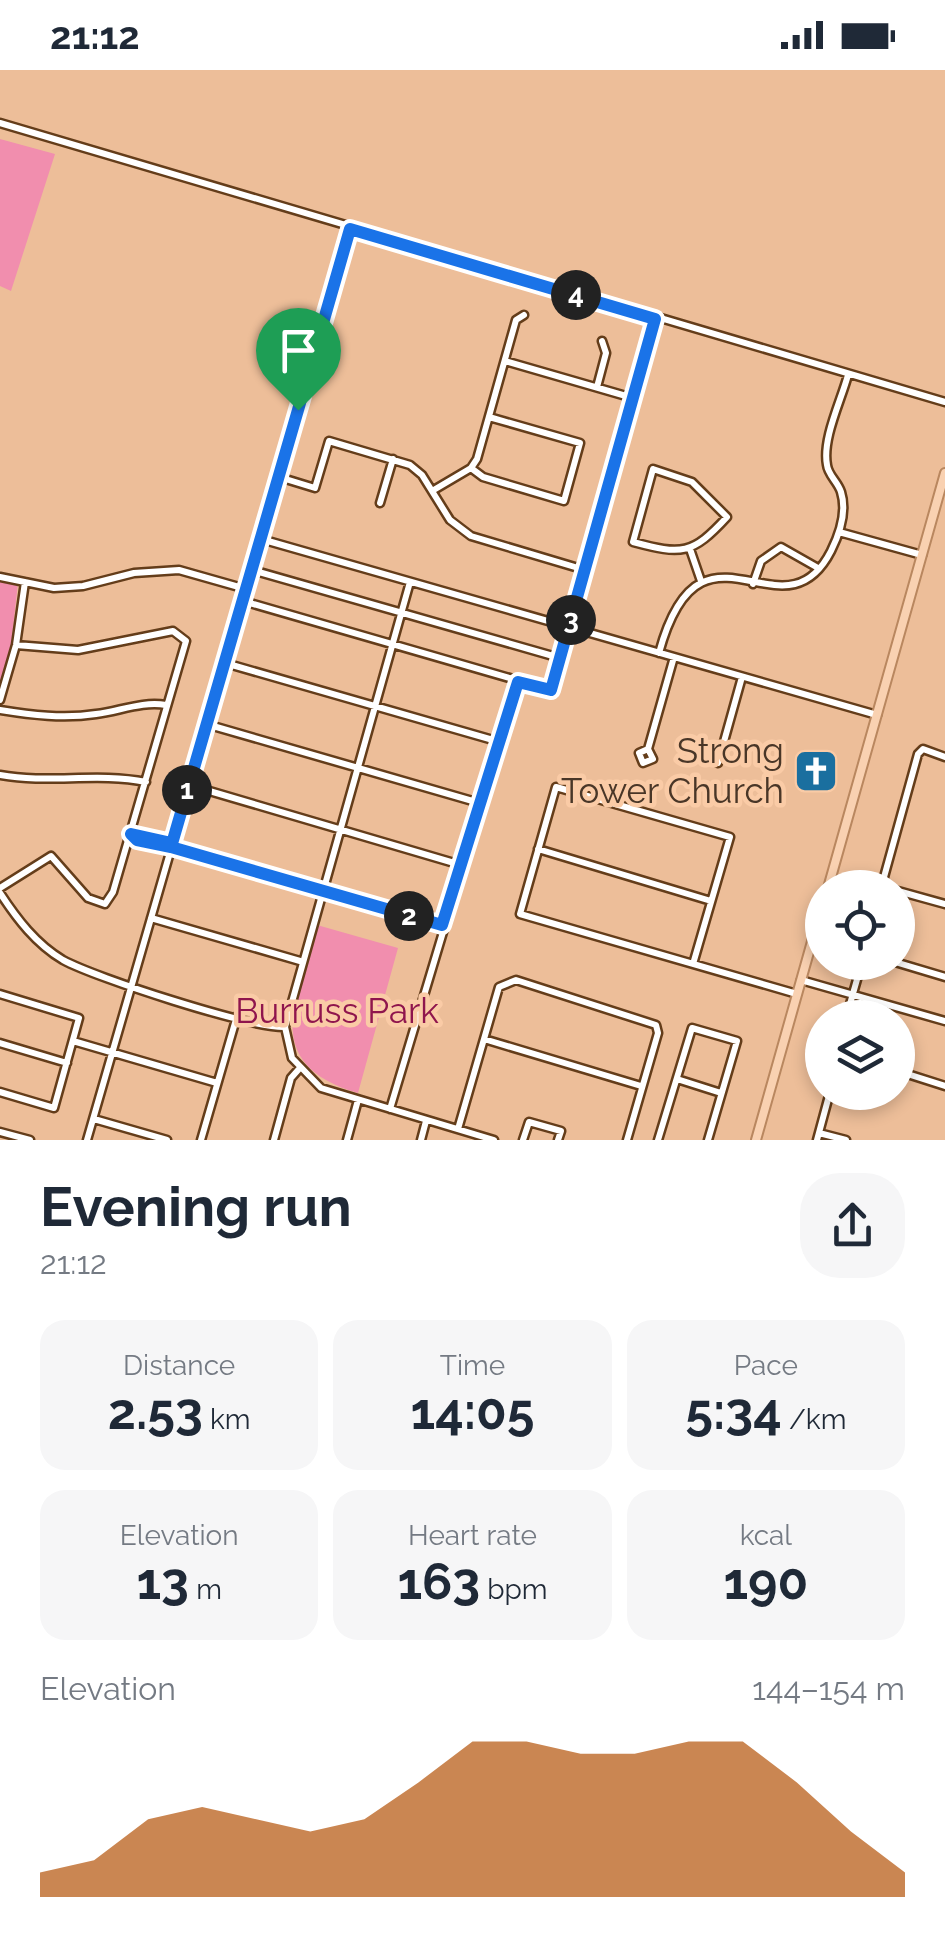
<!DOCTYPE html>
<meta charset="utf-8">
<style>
body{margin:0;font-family:Raleway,sans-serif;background:#f6f6f7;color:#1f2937;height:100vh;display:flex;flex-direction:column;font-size:38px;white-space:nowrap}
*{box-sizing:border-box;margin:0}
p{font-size:32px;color:#747a83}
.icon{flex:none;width:55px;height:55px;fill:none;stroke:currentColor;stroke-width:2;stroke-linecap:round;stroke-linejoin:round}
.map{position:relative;height:1070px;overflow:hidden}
.panel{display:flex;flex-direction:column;background:#fff;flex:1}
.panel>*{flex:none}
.buttons{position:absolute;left:805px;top:800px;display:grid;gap:20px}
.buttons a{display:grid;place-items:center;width:110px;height:110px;border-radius:50%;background:#fff;box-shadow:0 5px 15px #0003;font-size:50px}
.pin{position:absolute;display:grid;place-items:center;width:85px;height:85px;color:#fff;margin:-102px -42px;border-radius:50% 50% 50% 0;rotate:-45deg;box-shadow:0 0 10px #0007}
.pin .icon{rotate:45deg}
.km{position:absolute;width:50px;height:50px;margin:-25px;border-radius:50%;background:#222;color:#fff;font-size:28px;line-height:50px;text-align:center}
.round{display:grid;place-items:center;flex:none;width:105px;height:105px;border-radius:40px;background:#f6f6f7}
.head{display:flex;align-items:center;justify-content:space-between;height:170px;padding:0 40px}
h1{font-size:55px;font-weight:700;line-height:75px}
.metrics{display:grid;grid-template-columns:repeat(3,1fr);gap:15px;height:170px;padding:10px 40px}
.metrics div{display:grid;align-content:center;border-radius:25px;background:#f6f6f7;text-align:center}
.metrics b{font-size:50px;font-weight:700}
.metrics small{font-size:28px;font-weight:400}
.metrics p{font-size:28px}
.chart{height:280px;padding:20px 40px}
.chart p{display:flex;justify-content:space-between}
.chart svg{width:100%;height:180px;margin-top:10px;fill:#b45309;opacity:.7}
.status{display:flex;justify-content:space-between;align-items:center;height:70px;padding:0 50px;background:#fff;direction:ltr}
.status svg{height:28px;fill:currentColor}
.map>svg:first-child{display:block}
.green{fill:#f18eae}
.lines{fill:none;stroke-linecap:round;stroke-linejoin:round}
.minor-casing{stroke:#643d1a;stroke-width:11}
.major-casing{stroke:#b9875f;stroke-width:12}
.minor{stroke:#fff;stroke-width:6}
.major{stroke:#f9d1b1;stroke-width:8}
.route-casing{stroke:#fff;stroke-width:20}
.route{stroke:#1a73e8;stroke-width:12}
.labels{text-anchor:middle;stroke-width:9;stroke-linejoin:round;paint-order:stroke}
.poi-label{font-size:35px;fill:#493627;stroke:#facba6;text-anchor:end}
.park-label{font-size:35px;fill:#8f154d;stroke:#facba6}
</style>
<div class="status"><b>21:12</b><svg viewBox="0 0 49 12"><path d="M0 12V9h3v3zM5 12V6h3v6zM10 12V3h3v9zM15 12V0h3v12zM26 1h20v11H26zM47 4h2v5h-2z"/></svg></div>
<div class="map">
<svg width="945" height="1070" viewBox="0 0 945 1070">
<rect width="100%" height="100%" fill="#edbe99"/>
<path class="green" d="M0,69L55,84L11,221L0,216Z
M0,508L18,513L11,576L0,614Z
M317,855L398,878L358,1023C259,994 296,929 317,855Z"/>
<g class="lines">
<g class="minor-casing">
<path id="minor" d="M0,53L945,332
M505,291L633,328
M597,317L606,283L602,271
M471,398L483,407L564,431L580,373L489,347
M653,399L692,412L727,447C692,485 682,485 633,472Z
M279,407L315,418L329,371L410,395L422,405L450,450L471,466L585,500
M432,421L471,398L477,389L516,250L524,245
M380,433L393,389
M839,462L922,485
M261,469L877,645
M690,479L701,511
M252,500L560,588
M0,507L54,518L83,516L134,503L179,500L246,519
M410,512L285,957L292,988L321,1018L494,1070
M753,514L761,491L781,477L818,498
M243,531L551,620L655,249
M659,583C701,429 783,575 831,481C840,463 847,441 841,422C838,412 828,405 827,395C822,369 841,331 848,305
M225,593L500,672
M0,630L16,575L25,512
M0,640C31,645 64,649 96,644C120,641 142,631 166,635
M206,654L483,734
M648,679L639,683L643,693L653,689L648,679L674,587
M718,693L742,607
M0,705C49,714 97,702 146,712
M189,715L461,795
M170,776L131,764L137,770L171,777L442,855
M538,779L711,831
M0,818L51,786L88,828L105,834L113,822L186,571L173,561L78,580L16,575
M881,818L918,684L923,679L945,687
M898,821L945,834
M0,823C17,849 36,874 63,890C96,908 250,958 285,957
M151,848L300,891
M895,892L945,907
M693,894L730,767L556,717L520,844L797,924
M801,910L945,951
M0,924L79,948L54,1038L0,1022
M846,948L862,892
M484,969L641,1016
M73,971L217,1013
M0,973L67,993
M898,1001L945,1016
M677,1009L721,1023
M390,1039L518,612
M94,1049L167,1070
M458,1059L499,917L516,910L656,955L658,963L627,1070
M0,1062L30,1070
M819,1063L846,1070
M87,1070L350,159
M201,1070L237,946
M274,1070L291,1008L299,999
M347,1070L358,1030
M421,1070L426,1051
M523,1070L529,1052L561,1061L558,1070
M658,1070L692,958L737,971L708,1070
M817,1070L830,1022"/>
</g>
<g class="major-casing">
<path id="major" d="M828,818L945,403
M756,1070L822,836"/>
</g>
<use href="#minor" class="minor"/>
<use href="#major" class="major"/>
</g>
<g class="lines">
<g class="route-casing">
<path id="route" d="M298,340L171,777L167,772L131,764L137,770L171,777L442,855L518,612L551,620L655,249L350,159L298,340"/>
</g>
<use href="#route" class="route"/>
</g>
<defs>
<g id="church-square" transform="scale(2.25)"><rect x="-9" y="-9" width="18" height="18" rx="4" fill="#1a6f9f" stroke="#facba6"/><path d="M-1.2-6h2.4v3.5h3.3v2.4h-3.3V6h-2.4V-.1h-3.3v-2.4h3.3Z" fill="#fff"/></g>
</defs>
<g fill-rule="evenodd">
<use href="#church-square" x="816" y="701"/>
</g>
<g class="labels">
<g class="poi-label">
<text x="784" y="693">Strong<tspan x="784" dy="40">Tower Church</tspan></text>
</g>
<g class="park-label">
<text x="337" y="953">Burruss Park</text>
</g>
</g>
</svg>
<div class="buttons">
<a><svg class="icon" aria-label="locate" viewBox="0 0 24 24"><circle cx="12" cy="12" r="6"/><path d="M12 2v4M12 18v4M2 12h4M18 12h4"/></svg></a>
<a><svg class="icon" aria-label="layers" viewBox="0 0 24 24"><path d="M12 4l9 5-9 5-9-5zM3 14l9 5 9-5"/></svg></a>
</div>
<div class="pin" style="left:298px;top:340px;background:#1e9e55"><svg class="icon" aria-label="arrive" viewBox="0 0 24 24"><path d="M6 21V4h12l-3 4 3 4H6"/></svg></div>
<b class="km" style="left:187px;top:720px">1</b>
<b class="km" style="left:409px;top:846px">2</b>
<b class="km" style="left:571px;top:550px">3</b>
<b class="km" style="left:576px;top:225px">4</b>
</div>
<section class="panel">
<div class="head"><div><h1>Evening run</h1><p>21:12</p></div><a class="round"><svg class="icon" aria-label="share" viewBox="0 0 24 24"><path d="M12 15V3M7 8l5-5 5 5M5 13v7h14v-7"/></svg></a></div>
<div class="metrics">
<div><p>Distance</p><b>2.53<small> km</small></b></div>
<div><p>Time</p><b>14:05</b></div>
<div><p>Pace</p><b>5:34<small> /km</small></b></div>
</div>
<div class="metrics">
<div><p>Elevation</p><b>13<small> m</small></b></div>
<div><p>Heart rate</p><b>163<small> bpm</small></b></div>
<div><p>kcal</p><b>190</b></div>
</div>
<div class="chart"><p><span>Elevation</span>144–154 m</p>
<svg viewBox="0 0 160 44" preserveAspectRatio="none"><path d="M0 44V38L10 35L20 25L30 22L40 25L50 28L60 25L70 16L80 6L90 6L100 9L110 9L120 6L130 6L140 16L150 28L160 38V44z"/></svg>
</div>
</section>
